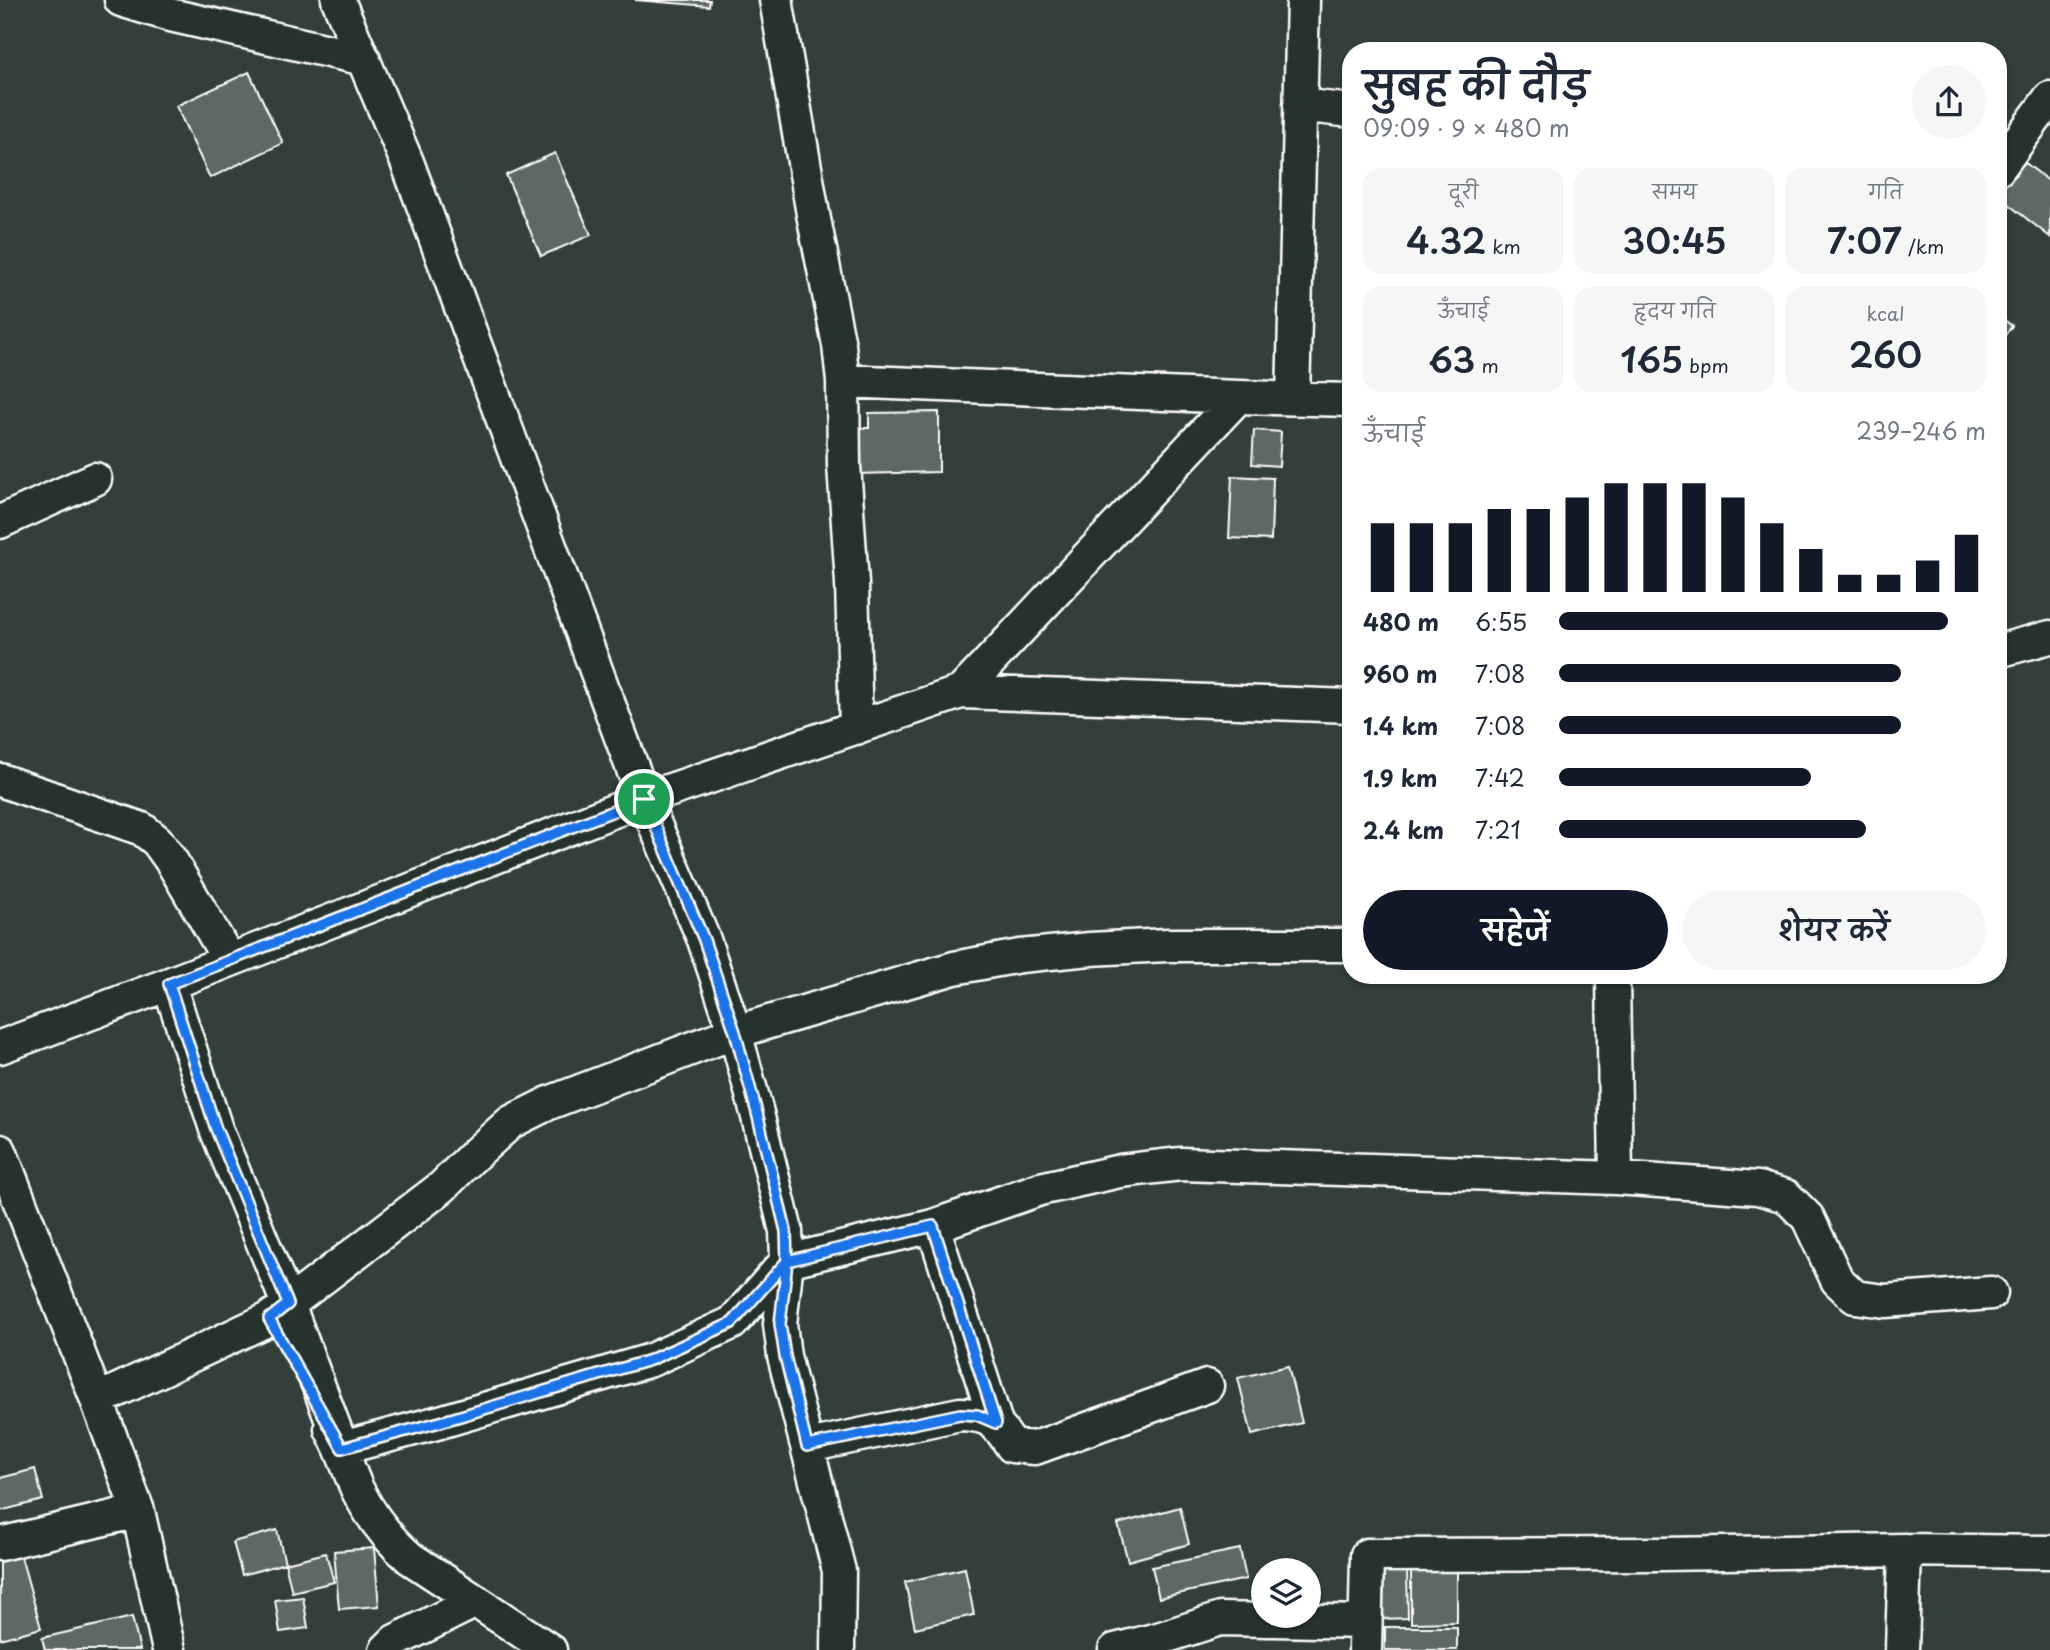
<!DOCTYPE html>
<html lang="hi">
<meta charset="utf-8">
<style>
body{margin:0;font-family:"Playpen Sans","Playpen Sans Deva",sans-serif;background:#f6f6f7;color:#1f2937;height:100vh;display:flex;flex-direction:column;font-size:26px;white-space:nowrap}
*{box-sizing:border-box;margin:0}
p{font-size:23px;color:#747a83}
.icon{flex:none;width:38px;height:38px;fill:none;stroke:currentColor;stroke-width:2;stroke-linecap:round;stroke-linejoin:round}
.map{position:relative;flex:1;overflow:hidden}
.drawer{position:absolute;left:1342px;top:42px;width:665px;height:942px;display:flex;flex-direction:column;background:#fff;border-radius:28px;box-shadow:0 2px 5px #0004}
.drawer>*{flex:none}
.tools{position:absolute;left:1251px;top:1558px;display:grid;gap:14px}
.tools a{display:grid;place-items:center;width:70px;height:70px;border-radius:50%;background:#fff;box-shadow:0 2px 5px #0004;font-size:35px}
.pin{position:absolute;display:grid;place-items:center;width:60px;height:60px;color:#fff;margin:-30px;border:4px solid #fff;border-radius:50%;box-shadow:0 2px 7px #0007}
.round{display:grid;place-items:center;flex:none;width:74px;height:74px;border-radius:37px;background:#f6f6f7}
.headline{display:flex;align-items:center;justify-content:space-between;height:119px;padding:0 21px}
h1{font-size:38px;font-weight:600;line-height:52px}
.metrics{display:grid;grid-template-columns:repeat(3,1fr);gap:10px;height:119px;padding:7px 21px}
.metrics div{display:grid;align-content:center;border-radius:18px;background:#f6f6f7;text-align:center}
.metrics b{font-size:35px;font-weight:600}
.metrics small{font-size:19px;font-weight:400}
.metrics p{font-size:19px}
.chart{height:196px;padding:14px 21px}
.chart p{display:flex;justify-content:space-between}
.chart svg{width:100%;height:126px;margin-top:7px;stroke:#111827;stroke-width:6}
.action{display:flex;gap:14px;margin-top:auto;padding:14px 21px}
.action a{flex:1;height:80px;border-radius:42px;background:#111827;color:#fff;font-size:28px;font-weight:600;line-height:80px;text-align:center}
.action a+a{background:#f6f6f7;color:#1f2937}
ul{padding:0 21px;list-style:none;font-size:23px}
li{display:grid;grid-template-columns:112px 84px 1fr;align-items:center;height:52px}
li i{height:18px;border-radius:9px;background:#111827}
.map>svg:first-child{display:block}
.building{fill:#5f6964;stroke:#fff;stroke-width:2}
.lines{fill:none;stroke-linecap:round;stroke-linejoin:round}
.street-casing{stroke:#fff;stroke-width:37}
.street{stroke:#26332d;stroke-width:32}
.route-casing{stroke:#fff;stroke-width:14}
.route{stroke:#1a73e8;stroke-width:9}
</style>
<div class="map">
<svg width="2050" height="1650" viewBox="0 0 2050 1650">
<rect width="100%" height="100%" fill="#333f3a"/>
<filter id="ink" filterUnits="userSpaceOnUse"><feTurbulence type="fractalNoise" baseFrequency=".0143" numOctaves="2"/><feDisplacementMap in="SourceGraphic" scale="14" xChannelSelector="R" yChannelSelector="G"/><feConvolveMatrix kernelMatrix="1 2 1 2 8 2 1 2 1" color-interpolation-filters="sRGB"/></filter>
<g filter="url(#ink)">
<path class="building" d="M635,0H710L709,6Z
M249,72L283,143L210,178L176,106Z
M555,153L591,235L541,256L506,175Z
M2023,161L2050,182V237L1998,196V191Z
M1998,315L2012,326L1998,344Z
M939,412V472L855,474L854,428H869V413Z
M1254,430L1281,432L1279,466L1252,464Z
M1232,476L1273,478L1271,540L1229,538Z
M1288,1366L1302,1423L1252,1435L1238,1378Z
M35,1469L43,1500L0,1511V1478Z
M1180,1507L1189,1544L1128,1561L1118,1524Z
M277,1530L285,1563L242,1575L233,1542Z
M374,1548L379,1606L339,1609L334,1551Z
M1240,1549L1246,1579L1159,1598L1152,1567Z
M20,1553L41,1628L0,1639V1558Z
M326,1553L334,1582L292,1592L285,1563Z
M1457,1562V1622L1411,1623V1563Z
M1383,1566H1407L1408,1618L1383,1619Z
M965,1568L974,1615L915,1628L905,1582Z
M303,1597L308,1628L280,1632L275,1600Z
M132,1617L140,1650H45L42,1638Z
M1385,1627H1457V1650H1385Z"/>
<g class="lines">
<g class="street-casing">
<path id="street" d="M121,0L170,15L364,59
M338,0L407,162L644,799L704,940L735,1032L757,1113L786,1231L787,1261L780,1324L784,1356L839,1571L838,1650
M776,0L813,214L839,345L843,381L844,465L852,583L856,728
M1300,105L1351,111
M1998,169L2050,98
M843,381L1238,397L1351,400
M1293,398L1303,0
M0,522L95,479
M1998,651L2050,637
M961,692L1238,397
M0,780L142,829L157,841L172,862L229,960
M1613,975L1616,1178
M169,984L216,1129L288,1304L342,1448L440,1422L651,1360L732,1323L787,1261L933,1226L1040,1189L1120,1171L1181,1164L1616,1178L1758,1188L1786,1196L1808,1218L1837,1280L1855,1297L1885,1301L1991,1293
M0,1047L169,984L644,799L961,692L1351,706
M0,1151L97,1400L138,1511L169,1650
M933,1226L996,1423
M97,1400L269,1319L442,1187L473,1156L511,1122L549,1103L735,1032L954,968L1020,956L1090,949L1167,945H1351
M331,1429C343,1450 348,1469 357,1489C370,1515 388,1539 410,1558L550,1650
M808,1446L960,1414C991,1415 996,1422 1012,1446L1035,1448L1207,1386
M0,1544L138,1511
M386,1650L395,1641L476,1601
M1115,1650L1158,1639L1220,1619L1365,1622
M1365,1650L1367,1555L1662,1554L1905,1550L2050,1552
M1902,1650L1905,1550"/>
</g>
<use href="#street" class="street"/>
</g>
</g>
<g class="lines" filter="url(#ink)">
<g class="route-casing">
<path id="route" d="M644,799L169,984L216,1129L288,1304L269,1319L342,1448L440,1422L650,1360L732,1323L787,1261L933,1226L996,1423L977,1415L960,1414L807,1446L785,1356L780,1324L787,1261L786,1231L757,1113L735,1032L704,940L644,799"/>
</g>
<use href="#route" class="route"/>
</g>
</svg>
<div class="tools">
<a><svg class="icon" aria-label="layers" viewBox="0 0 24 24"><path d="M12 4l9 5-9 5-9-5zM3 14l9 5 9-5"/></svg></a>
</div>
<div class="pin" style="left:644px;top:799px;background:#1e9e55"><svg class="icon" aria-label="arrive" viewBox="0 0 24 24"><path d="M6 21V4h12l-3 4 3 4H6"/></svg></div>
<section class="drawer">
<div class="headline"><div><h1>सुबह की दौड़</h1><p>09:09 · 9 × 480 m</p></div><a class="round"><svg class="icon" aria-label="share" viewBox="0 0 24 24"><path d="M12 15V3M7 8l5-5 5 5M5 13v7h14v-7"/></svg></a></div>
<div class="metrics">
<div><p>दूरी</p><b>4.32<small> km</small></b></div>
<div><p>समय</p><b>30:45</b></div>
<div><p>गति</p><b>7:07<small> /km</small></b></div>
</div>
<div class="metrics">
<div><p>ऊँचाई</p><b>63<small> m</small></b></div>
<div><p>हृदय गति</p><b>165<small> bpm</small></b></div>
<div><p>kcal</p><b>260</b></div>
</div>
<div class="chart"><p><span>ऊँचाई</span>239–246 m</p>
<svg viewBox="0 0 160 44" preserveAspectRatio="none"><path d="M5 44V20M15 44V20M25 44V20M35 44V15M45 44V15M55 44V11M65 44V6M75 44V6M85 44V6M95 44V11M105 44V20M115 44V29M125 44V38M135 44V38M145 44V33M155 44V24"/></svg>
</div>
<ul>
<li><b>480 m</b>6:55<i style="width:91%"></i></li>
<li><b>960 m</b>7:08<i style="width:80%"></i></li>
<li><b>1.4 km</b>7:08<i style="width:80%"></i></li>
<li><b>1.9 km</b>7:42<i style="width:59%"></i></li>
<li><b>2.4 km</b>7:21<i style="width:72%"></i></li>
</ul>
<div class="action"><a>सहेजें</a><a>शेयर करें</a></div>
</section>
</div>
